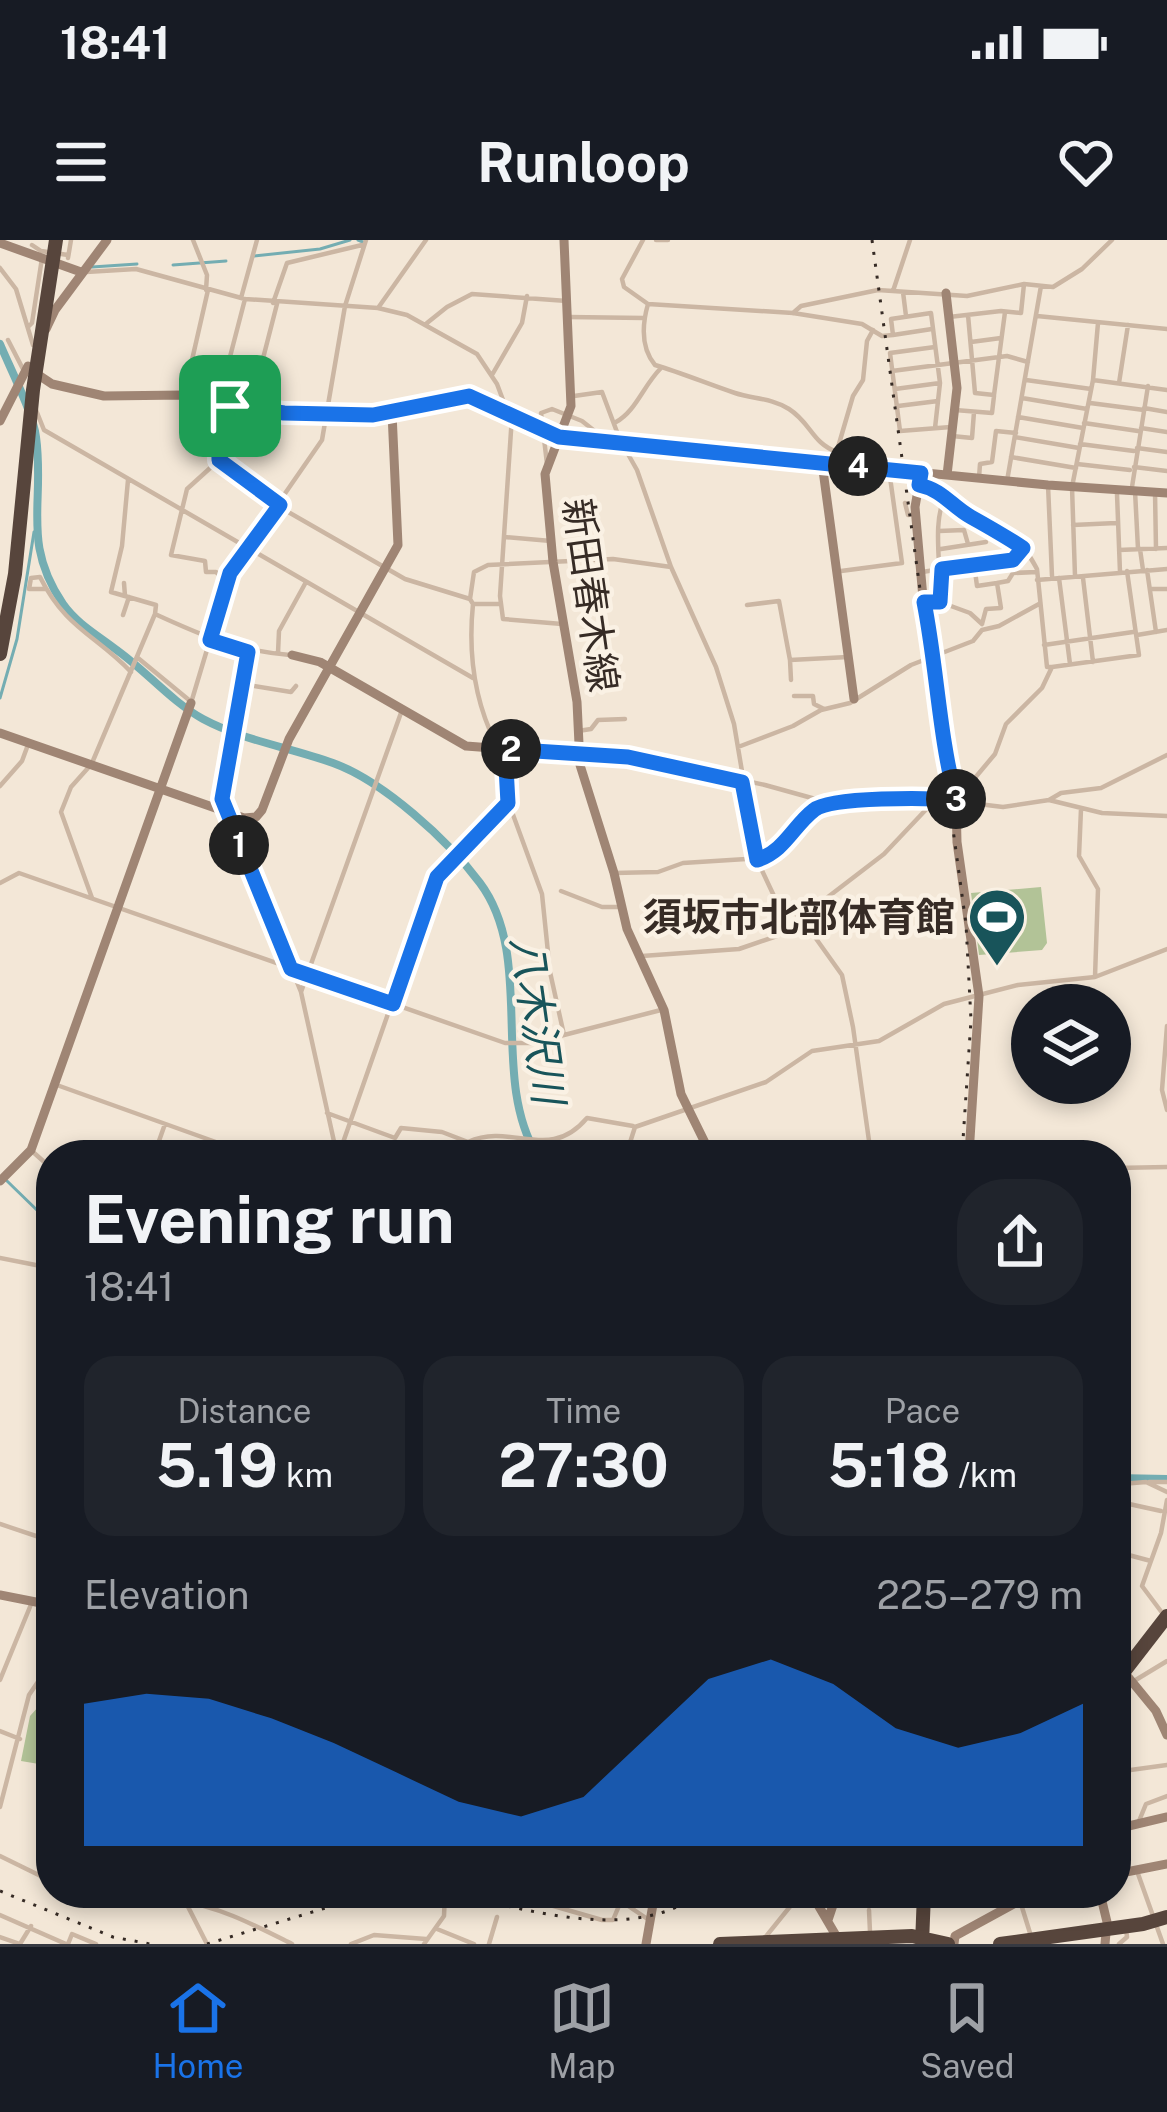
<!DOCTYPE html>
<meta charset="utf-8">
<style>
body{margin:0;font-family:"Public Sans","Noto Sans JP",sans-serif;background:#20242c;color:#f1f3f6;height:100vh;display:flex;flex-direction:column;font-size:45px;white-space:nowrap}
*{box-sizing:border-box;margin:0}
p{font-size:39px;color:#9ea1a6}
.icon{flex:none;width:66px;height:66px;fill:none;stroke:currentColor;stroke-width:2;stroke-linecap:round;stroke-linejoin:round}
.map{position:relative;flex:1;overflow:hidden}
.panel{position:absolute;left:36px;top:900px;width:1095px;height:768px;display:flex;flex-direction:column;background:#171b24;border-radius:48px;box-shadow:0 6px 18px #0003}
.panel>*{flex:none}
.controls{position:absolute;left:1011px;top:744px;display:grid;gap:24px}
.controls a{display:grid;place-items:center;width:120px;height:120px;border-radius:50%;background:#171b24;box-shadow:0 6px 18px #0003;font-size:60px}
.pin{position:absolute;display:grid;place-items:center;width:102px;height:102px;color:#fff;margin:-51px;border-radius:24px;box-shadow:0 6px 18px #0006}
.km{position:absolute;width:60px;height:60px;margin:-30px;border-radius:50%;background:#222;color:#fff;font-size:33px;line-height:60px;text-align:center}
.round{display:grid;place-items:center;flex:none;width:126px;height:126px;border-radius:48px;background:#20242c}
.headline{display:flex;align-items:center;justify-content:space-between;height:204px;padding:0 48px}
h1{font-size:66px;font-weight:700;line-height:90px}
.stats{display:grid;grid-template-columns:repeat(3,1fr);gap:18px;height:204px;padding:12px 48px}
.stats div{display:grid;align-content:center;border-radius:30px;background:#20242c;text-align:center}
.stats b{font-size:60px;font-weight:700}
.stats small{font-size:33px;font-weight:400}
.stats p{font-size:33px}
.chart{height:336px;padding:24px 48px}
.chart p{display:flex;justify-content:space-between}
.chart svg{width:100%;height:216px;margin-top:12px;fill:#1a73e8;opacity:.7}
.status{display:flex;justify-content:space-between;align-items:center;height:84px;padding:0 60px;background:#171b24;direction:ltr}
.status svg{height:33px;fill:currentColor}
header{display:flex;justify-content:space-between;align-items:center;height:156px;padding:0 48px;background:#171b24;font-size:54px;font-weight:700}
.tabs{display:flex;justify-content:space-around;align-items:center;height:168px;border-top:3px solid #363941;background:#171b24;font-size:33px;color:#9ea1a6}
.tabs a{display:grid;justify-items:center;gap:6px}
.tabs .selected{color:#1a73e8}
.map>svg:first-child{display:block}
.green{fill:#b2c397}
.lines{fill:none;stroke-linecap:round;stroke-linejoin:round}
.stream{stroke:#74adb2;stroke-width:3}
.river{stroke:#74adb2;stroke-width:8}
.street{stroke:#cbb6a3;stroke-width:4.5}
.secondary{stroke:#9f8574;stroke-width:9}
.highway{stroke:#57453c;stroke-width:14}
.rail{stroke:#362b25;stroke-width:3;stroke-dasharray:3 9;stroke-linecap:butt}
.route-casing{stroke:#fff;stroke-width:24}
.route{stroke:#1a73e8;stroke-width:15}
.labels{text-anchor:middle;stroke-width:9;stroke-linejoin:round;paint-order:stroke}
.street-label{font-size:39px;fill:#362b25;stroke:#faf1e4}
.poi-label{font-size:39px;font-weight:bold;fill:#362b25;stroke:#faf1e4;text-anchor:end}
.water-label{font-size:42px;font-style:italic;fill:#18545a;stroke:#faf1e4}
</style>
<div class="status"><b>18:41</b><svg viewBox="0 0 49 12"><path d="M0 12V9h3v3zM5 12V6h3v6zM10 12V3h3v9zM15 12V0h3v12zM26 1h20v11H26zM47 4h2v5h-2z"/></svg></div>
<header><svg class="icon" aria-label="menu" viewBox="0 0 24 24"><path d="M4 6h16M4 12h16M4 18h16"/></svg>Runloop<svg class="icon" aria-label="heart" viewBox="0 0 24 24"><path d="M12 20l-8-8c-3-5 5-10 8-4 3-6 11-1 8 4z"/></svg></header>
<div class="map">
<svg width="1167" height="1704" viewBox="0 0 1167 1704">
<rect width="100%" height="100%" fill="#f3e7d7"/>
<path class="green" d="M1041,647L1047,703L1042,710L979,715L971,653Z
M39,1466L51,1473V1526L21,1521L30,1476Z"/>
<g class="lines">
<path class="stream" d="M358,0L363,2
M254,16L320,9L350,0
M173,25L226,21
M92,27L137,24
M0,458L17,399L34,292
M6,940L42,975
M44,978L51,991
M177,1653L178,1655"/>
<path class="river" d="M0,104C10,128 33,173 36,197C45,263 21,302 63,364C77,384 99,396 118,411C147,432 172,462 203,479C244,501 289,507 333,523C383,541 448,600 480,643C536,718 489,836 537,915
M1116,1238L1167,1239"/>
<path class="street" d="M193,0L207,35L206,50
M643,0L622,39L624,47L648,64C642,85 641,108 655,125C682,133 708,144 735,153C753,159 772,158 789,169C811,183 812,203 837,212
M656,0H668
M32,5L41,11L68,15
M68,18L71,0
M0,28L16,49L33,105
M86,32L136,29L245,59L378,68L407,75L477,114L497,144L506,168
M893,51L910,0
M903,52L906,76
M241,58L257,0
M245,59L218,163L219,220L276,265L405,339L470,359L473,364H500
M273,63L287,23L362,5
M648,64L793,73L862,84L882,96L893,95L891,79L931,73L940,143L935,188
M378,68L426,0
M793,73L801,66L878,50L967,56L1024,44L1053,47L1082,29L1112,0
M968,75L975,153L994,155L1005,72
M1037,76L1167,89
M568,77L644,78
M949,77L1001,71L1021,73L1024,44
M427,83L447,67L472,54L567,61
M28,87L32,83L42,18
M893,95L932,89
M8,100L25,133
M971,102L1001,98
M935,107L890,113L900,191L951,187
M892,131L1007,116L1028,122
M492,135L522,83L527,56
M1026,140L1091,149
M1093,140L1098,83
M1119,143L1128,85
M895,149L940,143
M184,155L208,50
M574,156L602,152L620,200L637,230L671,327L716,427L734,484L757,620L774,656L802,679L842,735L853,787L871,915
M1022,158L1087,169
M1090,163L1144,170
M898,166L938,161
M1144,168L1167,172
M250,169L277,64
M36,170L44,190L473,438
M955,170L992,173L994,156
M512,176L500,356L503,379L562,384
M1018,177L1083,188
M616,182C636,171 643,146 661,128
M1084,183L1138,191
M1141,188L1167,192
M952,196L972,198L974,172
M1015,197L1079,208
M1080,204L1134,211
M1137,208L1167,212
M836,214L853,156L863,140L867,101L873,90
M1011,217L1076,228
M219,220L187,249L171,315L205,321L206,332H216L225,340
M547,224L541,173L552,169L582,181L601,196L600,202
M1077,224L1130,230
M1134,227L1167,231
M979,238L980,224L992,222L996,191L1016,193
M128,240L122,306L111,352L156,365L155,374C203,396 237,411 290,415
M1007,241L1041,46
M919,245C942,250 949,264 969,276C986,286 1002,293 1019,305C1027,310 1032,320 1037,329L1047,427H1052
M1048,245L1052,336
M1132,247L1148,146
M1135,251L1138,309
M1155,252L1156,309
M1117,254L1120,332
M905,263L908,275L915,274
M1073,285L1116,283
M939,291L964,290L968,304
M504,297L551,301
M941,309L986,302
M1140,309L1143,330
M1119,310L1167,308
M1147,330L1156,392
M841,331L902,323L889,230
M922,332L974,324
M1075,336L1072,247L1093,140L1167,150
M1059,338L1070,424
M1083,338L1093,422
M1037,340L1167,329
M124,343L125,356
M997,343L977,346L974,324L1013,320L1022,310
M45,349H29L31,338L40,337C66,389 96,395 131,432
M1150,349H1167
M470,359L474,332L488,325L613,319L671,327
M924,362H940C942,331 931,280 946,256
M940,362L970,373L982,384
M473,364C468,413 474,460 496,504
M747,365L779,361L790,420
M123,375L129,357
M982,384L986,369L1001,368L997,343L1008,341L1013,333L1037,332
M1137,395L1167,390
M1044,405L1133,392
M248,412L222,559L301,752L337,915
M278,413L279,391L306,342
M138,418L189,460
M1052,427L1139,415L1127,331
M791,440L790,420L848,417
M242,444L291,452L296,446
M794,456H813L814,464L824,469
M191,463L230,333L322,200L345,66L366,0
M578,491L591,489L598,480L625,479
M738,507L793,486L821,470L850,463L911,425L973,401L982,390L999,386L1039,364
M92,523L155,374
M88,528L71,547L61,572L92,658
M0,546L22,521L29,502
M965,559L969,545L995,514L1006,484L1042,448L1052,427
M1049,560L1061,553L1101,548L1167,515
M1081,569L1079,616L1098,649L1095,737
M614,633L658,632L683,623L762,618L789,600L809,574L824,563
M0,643L19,633L505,803H533L661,770
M561,651L602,667H619
M642,716L739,709L777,696L884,614L936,559
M301,752L402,470
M1167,786L1162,850L1167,870
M564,795L550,732L542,654L508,561L505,509L647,520L765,545L837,565L913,556L1003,567L1049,560L1102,573L1167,576
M54,844L252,915
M327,873L395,898L401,888L442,892L468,902C513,882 549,923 587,878L633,886
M33,912L51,928
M339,914L433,645L508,563
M154,915L165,884
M626,915L635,887L766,842L812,811L879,801L944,764L1018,745L1095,737L1167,709
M1116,928L1167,927
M47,976L51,968
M0,1018L51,1028
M1149,1242H1167
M1121,1244L1146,1242L1167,1252
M1120,1262L1161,1271
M51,1274L48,1364L51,1438
M0,1284L51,1301
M1121,1313L1151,1321
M1163,1374L1142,1346L1161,1293L1167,1260
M1116,1386L1121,1313L1120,1233
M0,1440L32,1362
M1134,1441L1167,1421
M0,1491L20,1499
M1116,1532L1167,1525
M0,1567L29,1455L48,1427
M1139,1581L1146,1564L1167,1556
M1116,1596L1125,1632
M0,1616L51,1641
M1137,1631L1163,1704
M87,1653C117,1663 148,1657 180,1661C219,1666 258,1687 292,1704
M181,1653L207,1704
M508,1653L602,1680H613L621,1661
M581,1653L598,1659L599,1653
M609,1653L649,1680
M1021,1664L1030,1693
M869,1670L870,1692
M0,1675L66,1704
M437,1689L474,1704
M0,1697L20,1704
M763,1700L801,1653
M20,1704L31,1686
M68,1704L72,1694L96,1704
M351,1704L374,1695L426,1699
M424,1704L444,1676L445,1653
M489,1704L497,1677
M1119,1704L1127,1697L1126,1689"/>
<path class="secondary" d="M564,0L571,166L545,234L553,322L577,462L580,525L614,633L627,689L664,770L681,854L711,915
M0,3L81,32
M946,53L957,148L947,235
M46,89L55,70L107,0
M28,128L52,144L104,156L184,155L284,173H392L469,156L559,197L1048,245L1167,253
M0,181L28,126
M822,223L854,459
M921,233L915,267L923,358L935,418L946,518L956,560L957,602L979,756L969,915
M292,415L320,422L466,506L505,509
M0,493L244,578L256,577L262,570L289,499L398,305L392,173
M0,941L31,910L191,463
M0,1355L51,1365
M1124,1432L1156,1471L1167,1495
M1116,1589L1167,1577
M1116,1634L1167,1624
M811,1653L838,1699
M1100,1653L1107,1682L1105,1704
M828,1680L837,1653
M646,1704L655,1653
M954,1704L955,1696L1034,1653"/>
<path class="highway" d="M0,414L15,334L33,150L56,0
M1116,1442L1167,1376
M720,1704L912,1696L948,1704
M922,1704L924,1653
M1000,1704L1143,1684L1167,1677"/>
<path class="rail" d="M872,0L966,684L971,780L962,915
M0,1651L113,1697L150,1704
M449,1653C531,1670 632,1704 701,1653
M207,1704L375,1653"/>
</g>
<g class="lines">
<g class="route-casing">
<path id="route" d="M469,156L559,197L921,233L919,245C943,250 951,266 971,277C989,287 1005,296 1023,308L1013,320L942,329L940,362H924C937,428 939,495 956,560C930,558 831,556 814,570C793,586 785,611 757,620L742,542L628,517L505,509L508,563L437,637L393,764L291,729L222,559L248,412L210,400L230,333L280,265L219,220L218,163L284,173L373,175Z"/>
</g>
<use href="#route" class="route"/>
</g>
<defs>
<g id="stadium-pin" transform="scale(3)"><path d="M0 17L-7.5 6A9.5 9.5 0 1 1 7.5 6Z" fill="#18545a" stroke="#faf1e4"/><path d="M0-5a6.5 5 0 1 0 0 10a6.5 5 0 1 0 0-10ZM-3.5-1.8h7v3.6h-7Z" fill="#fff"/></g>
</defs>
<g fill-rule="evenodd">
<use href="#stadium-pin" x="997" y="677"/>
</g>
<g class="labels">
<g class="street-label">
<text transform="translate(591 355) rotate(82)" y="14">新田春木線</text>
</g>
<g class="poi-label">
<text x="955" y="691">須坂市北部体育館</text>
</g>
<g class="water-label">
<text transform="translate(538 780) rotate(82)" y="15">八木沢川</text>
</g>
</g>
</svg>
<div class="controls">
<a><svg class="icon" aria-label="layers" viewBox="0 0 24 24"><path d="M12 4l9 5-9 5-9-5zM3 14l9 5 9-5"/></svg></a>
</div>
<div class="pin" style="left:230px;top:166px;background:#1e9e55"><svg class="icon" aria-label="arrive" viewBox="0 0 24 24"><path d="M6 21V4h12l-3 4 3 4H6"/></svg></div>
<b class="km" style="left:239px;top:605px">1</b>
<b class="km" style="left:511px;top:509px">2</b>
<b class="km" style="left:956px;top:559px">3</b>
<b class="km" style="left:858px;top:226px">4</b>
<section class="panel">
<div class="headline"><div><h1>Evening run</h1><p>18:41</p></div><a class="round"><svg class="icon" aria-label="share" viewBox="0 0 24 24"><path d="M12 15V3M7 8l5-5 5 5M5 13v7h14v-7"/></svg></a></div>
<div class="stats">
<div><p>Distance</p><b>5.19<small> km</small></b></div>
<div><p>Time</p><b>27:30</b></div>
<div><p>Pace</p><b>5:18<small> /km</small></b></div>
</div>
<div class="chart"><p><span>Elevation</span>225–279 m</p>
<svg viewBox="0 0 160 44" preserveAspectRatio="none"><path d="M0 44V15L10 13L20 14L30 18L40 23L50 29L60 35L70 38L80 34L90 22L100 10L110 6L120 11L130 20L140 24L150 21L160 15V44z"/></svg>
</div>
</section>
</div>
<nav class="tabs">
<a class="selected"><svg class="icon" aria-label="home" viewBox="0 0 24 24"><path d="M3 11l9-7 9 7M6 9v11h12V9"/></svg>Home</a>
<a><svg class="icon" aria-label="map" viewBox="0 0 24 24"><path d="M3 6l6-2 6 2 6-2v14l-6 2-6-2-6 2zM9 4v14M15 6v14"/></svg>Map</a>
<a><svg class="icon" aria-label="saved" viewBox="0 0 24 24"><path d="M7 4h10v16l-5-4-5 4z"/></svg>Saved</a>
</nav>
